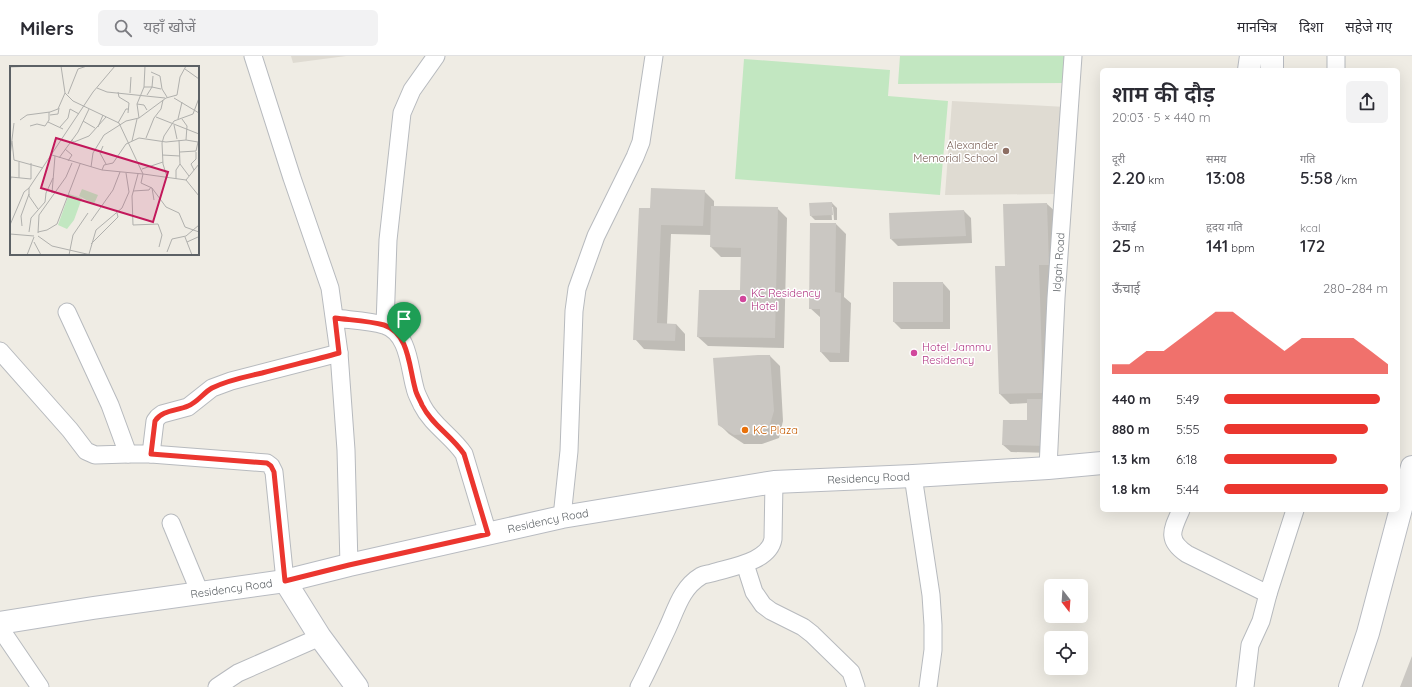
<!DOCTYPE html>
<html lang="hi">
<meta charset="utf-8">
<style>
body{margin:0;font-family:Quicksand,"Noto Sans Devanagari",sans-serif;background:#f2f2f3;color:#2b2b33;height:100vh;display:flex;flex-direction:column;font-size:15px;white-space:nowrap}
*{box-sizing:border-box;margin:0}
p{font-size:13px;color:#7c7c81}
.icon{flex:none;width:22px;height:22px;fill:none;stroke:currentColor;stroke-width:2;stroke-linecap:round;stroke-linejoin:round}
.map{position:relative;flex:1;overflow:hidden}
.panel{position:absolute;left:1100px;top:12px;width:300px;height:444px;display:flex;flex-direction:column;background:#fff;border-radius:6px;box-shadow:0 4px 16px #0002}
.panel>*{flex:none}
.needle{width:26px;rotate:163deg}
.buttons{position:absolute;left:1044px;top:523px;display:grid;gap:8px}
.buttons a{display:grid;place-items:center;width:44px;height:44px;border-radius:6px;background:#fff;box-shadow:0 4px 16px #0002;font-size:20px}
.pin{position:absolute;display:grid;place-items:center;width:34px;height:34px;color:#fff;margin:-41px -17px;border-radius:50% 50% 50% 0;rotate:-45deg;box-shadow:0 0 4px #0007}
.pin .icon{rotate:45deg}
.round{display:grid;place-items:center;flex:none;width:42px;height:42px;border-radius:6px;background:#f2f2f3}
.headline{display:flex;align-items:center;justify-content:space-between;height:68px;padding:0 12px}
h1{font-size:22px;font-weight:600;line-height:30px}
.stats{display:grid;grid-template-columns:repeat(3,1fr);gap:6px;height:68px;padding:4px 12px}
.stats div{display:grid;align-content:center}
.stats b{font-size:17px;font-weight:600}
.stats small{font-size:11px;font-weight:400}
.stats p{font-size:11px}
.chart{height:112px;padding:8px 12px}
.chart p{display:flex;justify-content:space-between}
.chart svg{width:100%;height:72px;margin-top:4px;fill:#eb362f;opacity:.7}
ul{padding:0 12px;list-style:none;font-size:13px}
li{display:grid;grid-template-columns:64px 48px 1fr;align-items:center;height:30px}
li i{height:10px;border-radius:5px;background:#eb362f}
header{display:flex;align-items:center;gap:24px;box-sizing:border-box;height:56px;padding:0 20px;background:#fff;border-bottom:1px solid #e1e1e2}
header strong{font-size:19px}
nav{display:flex;gap:22px;margin-inline-start:auto;font-size:14px}
.search{width:280px;height:36px;background:#f2f2f3;display:flex;align-items:center;gap:10px;box-sizing:border-box;padding:0 14px;border-radius:6px;color:#7c7c81;font-size:15px}
.map>svg:first-child{display:block}
.education{fill:#dfdbd2}
.green{fill:#c2e7c1}
.shadow{fill:#0003}
.building{fill:#cac7c2}
.lines{fill:none;stroke-linecap:round;stroke-linejoin:round}
.street-casing{stroke:#b7babe;stroke-width:19}
.secondary-casing{stroke:#b8bbc1;stroke-width:24}
.street{stroke:#fff;stroke-width:17}
.secondary{stroke:#fff;stroke-width:22}
.route-casing{stroke:#fff;stroke-width:8}
.route{stroke:#eb362f;stroke-width:5}
.education-dot{fill:#8d6e63;stroke:#fff;stroke-width:1.5}
.hotel-dot{fill:#d1479c;stroke:#fff;stroke-width:1.5}
.food-dot{fill:#e8710a;stroke:#fff;stroke-width:1.5}
.labels{text-anchor:middle;stroke-width:3;stroke-linejoin:round;paint-order:stroke}
.education-label{font-size:11px;fill:#785e54;stroke:#fff;text-anchor:end}
.street-label{font-size:11px;fill:#5c6165;stroke:#fff}
.hotel-label{font-size:11px;fill:#b23c85;stroke:#fff;text-anchor:start}
.food-label{font-size:11px;fill:#c56008;stroke:#fff;text-anchor:start}
.inset-road{fill:none;stroke:#b0b0ad;stroke-width:1}
.view{fill:#c2185b;fill-opacity:0.15;stroke:#c2185b;stroke-width:2}
.inset-edge{fill:none;stroke:#5c6165;stroke-width:2}
</style>
<header>
<strong>Milers</strong>
<div class="search"><svg class="icon" aria-label="search" viewBox="0 0 24 24"><circle cx="10" cy="10" r="6"/><path d="M15 15l6 6"/></svg>यहाँ खोजें</div>
<nav><a>मानचित्र</a><a>दिशा</a><a>सहेजे गए</a></nav>
</header>
<div class="map">
<svg width="1412" height="631" viewBox="0 0 1412 631">
<rect width="100%" height="100%" fill="#efece4"/>
<path class="education" d="M291,0H346L293,7Z
M952,45L1066,51L1061,138L945,139Z"/>
<path class="green" d="M900,0H1072L1071,27L898,28Z
M744,3L890,14L888,40L948,45L940,139L735,123Z"/>
<path class="shadow" d="M704,135L714,145V151L777,152L787,162L784,292L708,290L698,281L741,235L742,201H721L711,191V179L671,178L667,268H676L685,278V295L644,293L635,283L651,153Z
M832,147L837,152V164H834L833,151H831L832,164H815L811,160Z
M1047,148L1057,157L1058,218H1049L1053,397L1011,396L1003,389L1028,365V347L1010,348L1000,338L1006,211Z
M964,155L971,162L972,187L898,190L891,183Z
M836,168L846,178L844,241L851,247L849,306H830L821,296V262L810,252Z
M943,227L950,235V273H901L894,266Z
M770,300L780,310L783,365L779,382L762,388H744L729,378L719,368Z"/>
<path class="building" d="M651,132L705,134L703,170L661,169L657,267L676,268L675,285L633,284L639,152H650Z
M832,146L833,159L810,160L809,147Z
M1047,147L1049,209H1039L1043,337L999,338L995,210H1005L1003,148Z
M711,150L778,151L775,282L697,281L699,234H740L741,192L710,191Z
M964,154L966,180L890,183L889,157Z
M810,167H836L835,236L841,237L840,297L820,296V253H809Z
M893,226H943V266H893Z
M758,299H770L774,355L769,372L752,378L734,379L718,369L713,302Z
M1027,343H1046V390L1002,389L1003,364H1027Z
M1412,600V631H1400Z"/>
<g class="lines">
<g class="street-casing">
<g id="street">
<path d="M253,0L292,122L330,232L339,297L346,394L349,509"/>
<path d="M1336,14V0"/>
<path d="M335,262C350,264 370,265 384,269C409,277 409,311 415,332C416,338 420,344 422,349C432,369 452,380 464,398L488,478"/>
<path d="M385,269L388,184L402,57L412,34L436,0"/>
<path d="M0,295L70,374L86,395L95,399L128,398L110,349L67,256"/>
<path d="M128,398H151L267,407L271,410L274,416L285,525"/>
<path d="M151,398L155,365L158,361L162,358L188,351L212,332L231,325L339,297"/>
<path id="s1" d="M1048,412L1056,242L1073,0"/>
<path d="M913,420L931,539L933,569V594L928,631"/>
<path d="M1181,454C1172,474 1166,484 1187,498L1268,538"/>
<path d="M562,461L569,395L574,255L577,233L596,180L635,101L641,86L654,0"/>
<path d="M171,467L200,537"/>
<path d="M745,508L754,536L763,549L771,555L803,571L812,578L851,616L856,631"/>
<path d="M0,572L40,631"/>
<path d="M217,631L238,617L320,581"/>
<path d="M639,631C649,612 658,592 667,573C676,554 681,532 701,520C704,518 709,518 712,517C731,511 769,506 773,483L774,426"/>
<path d="M1245,631L1250,589L1261,565L1268,538L1295,454"/>
</g>
</g>
<g class="secondary-casing">
<g id="secondary">
<path d="M1272,0V14"/>
<path d="M1249,14L1251,0"/>
<path d="M285,525L320,581L357,631"/>
<path id="s2" d="M0,567L93,552L285,525L349,509L562,461L774,426L913,420L1048,412L1102,407"/>
<path d="M1350,631L1368,577L1412,411"/>
</g>
</g>
<use href="#street" class="street"/>
<use href="#secondary" class="secondary"/>
</g>
<g class="lines">
<g class="route-casing">
<path id="route" d="M335,262C350,264 370,265 384,269C409,277 409,311 415,332C416,338 420,344 422,349C432,369 452,380 464,398L488,478L349,509L285,525L274,416L271,410L267,407L151,398L155,365C162,354 177,355 188,350C198,346 203,337 212,332C228,324 245,321 262,317C288,310 314,304 339,297Z"/>
</g>
<use href="#route" class="route"/>
</g>
<circle class="education-dot" cx="1006" cy="95" r="4"/>
<g class="hotel-dot">
<circle cx="743" cy="243" r="4"/>
<circle cx="914" cy="297" r="4"/>
</g>
<circle class="food-dot" cx="745" cy="374" r="4"/>
<g class="labels">
<g class="education-label">
<text x="998" y="93">Alexander<tspan x="998" dy="13">Memorial School</tspan></text>
</g>
<g class="street-label">
<text dy="4" stroke="none"><textPath href="#s1" startOffset="206">Idgah Road</textPath></text>
<text dy="4" stroke="none"><textPath href="#s2" startOffset="882">Residency Road</textPath></text>
<text dy="4" stroke="none"><textPath href="#s2" startOffset="558">Residency Road</textPath></text>
<text dy="4" stroke="none"><textPath href="#s2" startOffset="234">Residency Road</textPath></text>
</g>
<g class="hotel-label">
<text x="751" y="241">KC Residency<tspan x="751" dy="13">Hotel</tspan></text>
<text x="922" y="295">Hotel Jammu<tspan x="922" dy="13">Residency</tspan></text>
</g>
<g class="food-label">
<text x="753" y="378">KC Plaza</text>
</g>
</g>
<g transform="translate(10 10)">
<rect width="189" height="189" fill="#efece4"/>
<path d="M72,123L88,129L84,138L69,130ZM59,128L72,132L64,154L57,163L48,159Z" fill="#c2e7c1"/>
<path class="inset-road" d="M0,1L24,0M175,3L189,13M141,6L150,10L152,23L157,31M134,21H142L143,10M87,22L97,26L155,32M108,26L109,31L119,37L118,47M55,27L63,35L109,57L133,108L176,114L189,98M120,27L121,11M58,28L68,3L77,0M137,29L142,21L151,23M164,32L189,47M127,38L134,21L135,0M40,49L48,48L49,42M146,51L189,68M129,52L127,38L134,39L137,44M168,53L172,36M10,54L17,49L40,46L48,43L55,27L51,0M73,55L85,62M38,56L53,63M108,57L116,43H119M164,59L167,73M20,60L27,58L35,60L39,54V46M50,61L58,52L60,43L69,48M88,61L93,49M136,72L144,52L151,43L153,34M61,74L64,76L79,70L96,51M2,75L4,94L33,102M122,75L127,53M93,80L90,87L96,98M55,83L62,89L58,95M170,86L186,85L188,76L176,74L177,60L172,53M42,89L92,104L133,108L131,117L142,122M152,89L170,90M0,90L4,57M49,92L68,66L79,43M170,98L179,110M81,101L83,87L94,69L116,55L129,52L156,32L167,29L170,11L176,0M132,103L153,96M92,104L94,99L103,97L116,78L129,72L156,76L176,74M184,104L181,98L186,93V86M116,107L119,126M128,108L122,130L123,159L148,158L152,169L149,181M157,111L153,98L152,77L154,70L164,55L183,48L189,32M9,112V96M166,113V104L170,98L169,74M176,114L189,130M0,117L1,111L21,113V97M123,125L139,124L141,121M42,127L45,90M144,134L142,122L156,141L169,147L175,161L189,166M28,143L19,130V122L83,26L105,0M81,155L103,124L110,106M0,159L14,126L19,122M12,160L11,150L19,128M19,166L21,152L35,136L36,127L43,112M28,166L37,164L47,158L70,98M28,167L29,149L56,111L62,97M0,168L24,170M28,170L42,180L81,189M175,171L182,189M24,176L31,189M177,176L188,171M81,178L108,151L107,147M157,186L162,173L176,170L189,159M79,188L86,164L112,142L119,126M17,189L24,171M59,189L63,169L78,147"/>
<path class="view" d="M46,72L158,106L143,156L31,122Z"/>
<rect width="189" height="189" class="inset-edge"/>
</g>
</svg>
<div class="buttons">
<a><svg class="needle" viewBox="-14 -14 28 28"><path d="M0-13l5 13h-10z" fill="#e53935"/><path d="M0 13l5-13h-10z" fill="#7c7c81"/></svg></a>
<a><svg class="icon" aria-label="locate" viewBox="0 0 24 24"><circle cx="12" cy="12" r="6"/><path d="M12 2v4M12 18v4M2 12h4M18 12h4"/></svg></a>
</div>
<div class="pin" style="left:404px;top:287px;background:#1e9e55"><svg class="icon" aria-label="arrive" viewBox="0 0 24 24"><path d="M6 21V4h12l-3 4 3 4H6"/></svg></div>
<section class="panel">
<div class="headline"><div><h1>शाम की दौड़</h1><p>20:03 · 5 × 440 m</p></div><a class="round"><svg class="icon" aria-label="share" viewBox="0 0 24 24"><path d="M12 15V3M7 8l5-5 5 5M5 13v7h14v-7"/></svg></a></div>
<div class="stats">
<div><p>दूरी</p><b>2.20<small> km</small></b></div>
<div><p>समय</p><b>13:08</b></div>
<div><p>गति</p><b>5:58<small> /km</small></b></div>
</div>
<div class="stats">
<div><p>ऊँचाई</p><b>25<small> m</small></b></div>
<div><p>हृदय गति</p><b>141<small> bpm</small></b></div>
<div><p>kcal</p><b>172</b></div>
</div>
<div class="chart"><p><span>ऊँचाई</span>280–284 m</p>
<svg viewBox="0 0 160 44" preserveAspectRatio="none"><path d="M0 44V38L10 38L20 30L30 30L40 22L50 14L60 6L70 6L80 14L90 22L100 30L110 22L120 22L130 22L140 22L150 30L160 38V44z"/></svg>
</div>
<ul>
<li><b>440 m</b>5:49<i style="width:95%"></i></li>
<li><b>880 m</b>5:55<i style="width:88%"></i></li>
<li><b>1.3 km</b>6:18<i style="width:69%"></i></li>
<li><b>1.8 km</b>5:44<i style="width:100%"></i></li>
</ul>
</section>
</div>
